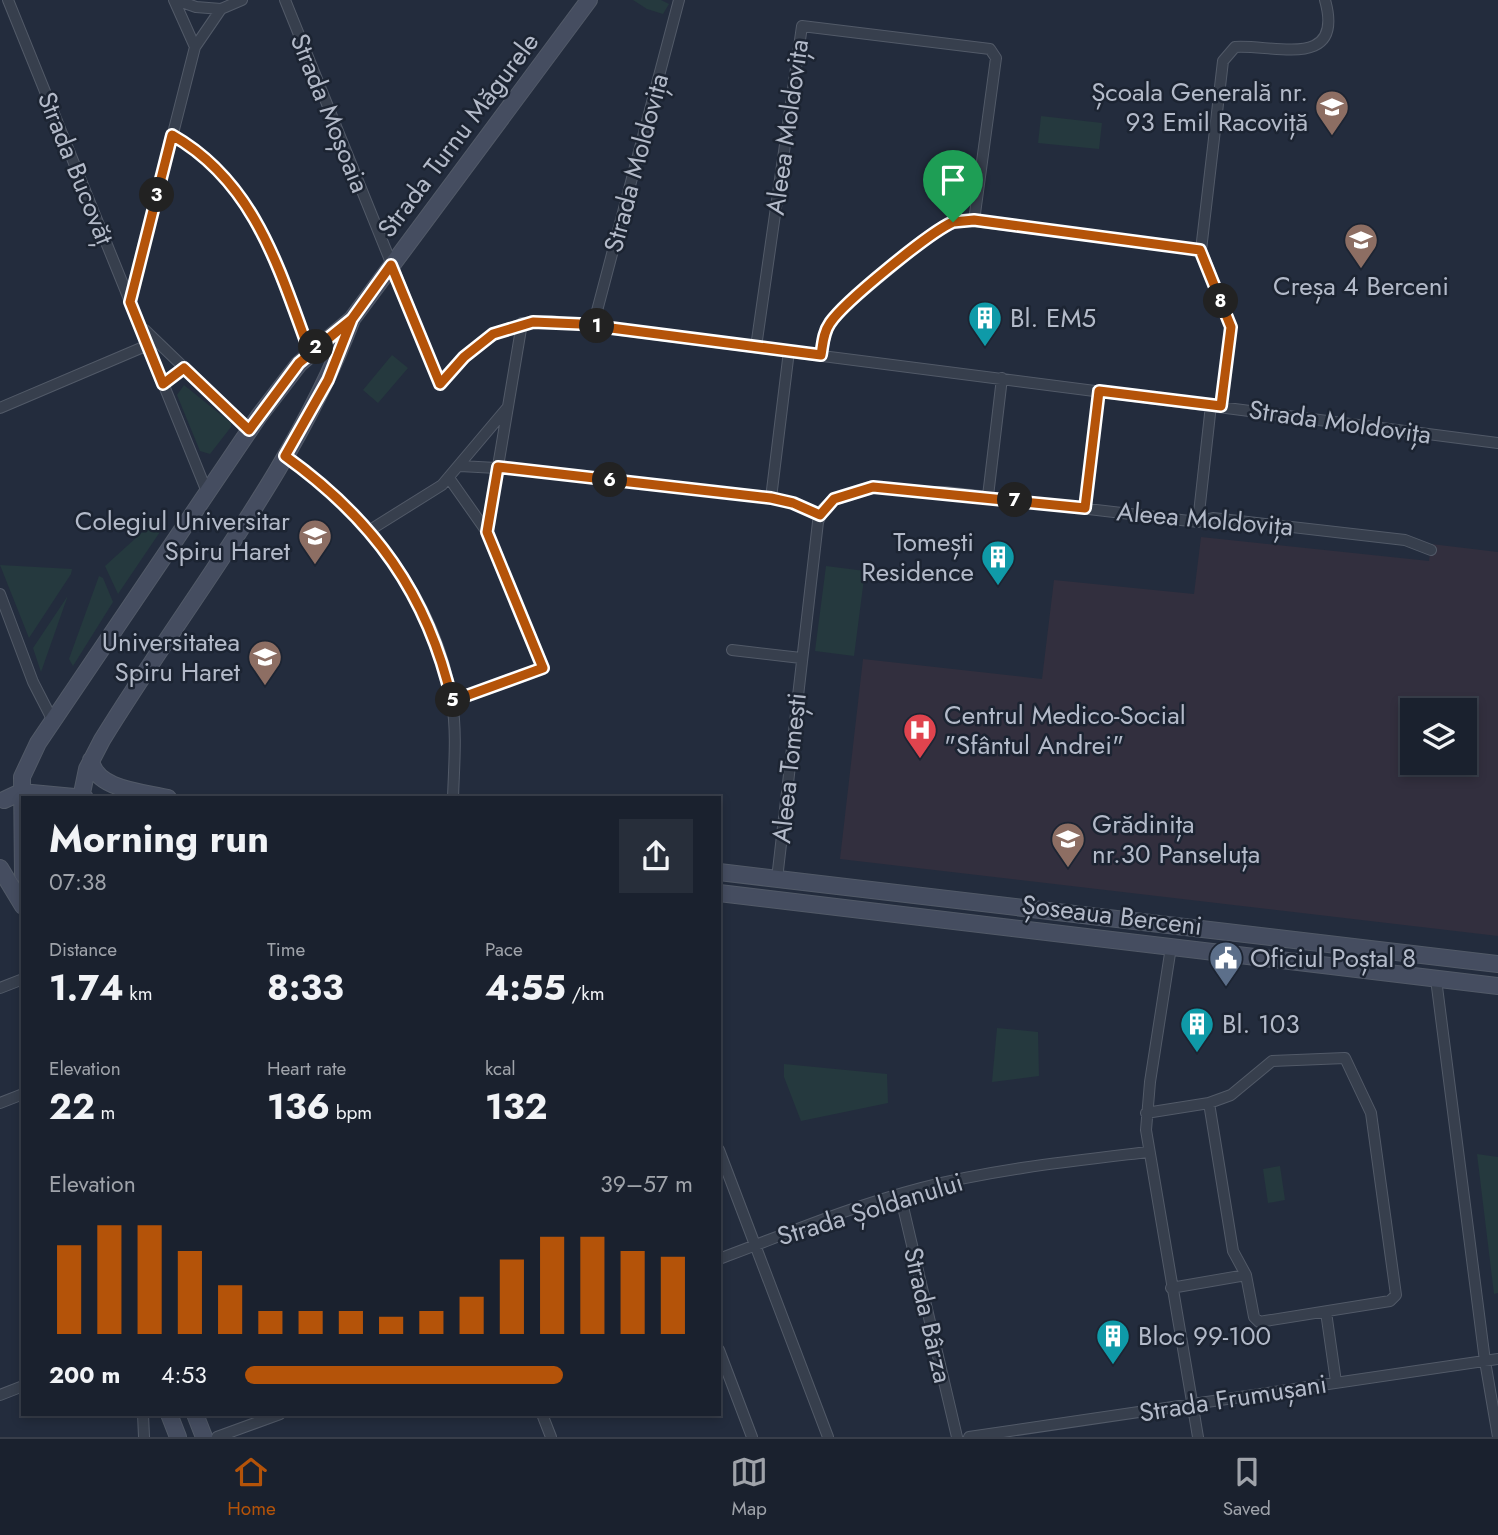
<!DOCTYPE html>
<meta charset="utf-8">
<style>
body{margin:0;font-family:Jost,sans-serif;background:#272e3a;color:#f1f3f6;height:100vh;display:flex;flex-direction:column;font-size:26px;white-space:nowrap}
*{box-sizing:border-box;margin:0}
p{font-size:23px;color:#9fa3aa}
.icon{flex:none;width:38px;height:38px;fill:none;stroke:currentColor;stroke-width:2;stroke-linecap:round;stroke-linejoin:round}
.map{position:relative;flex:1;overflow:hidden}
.details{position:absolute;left:21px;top:796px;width:700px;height:620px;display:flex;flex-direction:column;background:#1a212e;border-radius:0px;box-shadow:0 4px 10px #0003,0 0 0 2px #383e4a}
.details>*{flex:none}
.fabs{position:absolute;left:1400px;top:698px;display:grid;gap:14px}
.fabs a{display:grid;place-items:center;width:77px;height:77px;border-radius:0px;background:#1a212e;box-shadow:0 4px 10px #0003,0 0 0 2px #383e4a;font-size:35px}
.pin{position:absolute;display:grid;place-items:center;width:60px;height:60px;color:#fff;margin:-72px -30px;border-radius:50% 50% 50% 0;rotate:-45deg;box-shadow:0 0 7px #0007}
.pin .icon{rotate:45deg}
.km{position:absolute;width:35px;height:35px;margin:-18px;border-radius:50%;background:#222;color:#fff;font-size:19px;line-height:35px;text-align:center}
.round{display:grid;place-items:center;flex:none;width:74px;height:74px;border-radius:0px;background:#272e3a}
.headline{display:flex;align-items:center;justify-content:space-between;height:119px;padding:0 28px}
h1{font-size:38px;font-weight:700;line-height:52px}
.stats{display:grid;grid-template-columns:repeat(3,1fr);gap:10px;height:119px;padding:7px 28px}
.stats div{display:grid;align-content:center}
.stats b{font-size:35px;font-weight:700}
.stats small{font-size:19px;font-weight:400}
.stats p{font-size:19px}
.chart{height:196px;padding:14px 28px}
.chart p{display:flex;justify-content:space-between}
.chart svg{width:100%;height:126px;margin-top:7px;stroke:#b45309;stroke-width:6}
ul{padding:0 28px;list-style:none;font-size:23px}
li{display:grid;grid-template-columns:112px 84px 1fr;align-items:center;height:52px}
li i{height:18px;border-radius:9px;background:#b45309}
.tabs{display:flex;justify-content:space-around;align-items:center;height:98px;border-top:2px solid #383e4a;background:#1a212e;font-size:19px;color:#9fa3aa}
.tabs a{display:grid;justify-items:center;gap:4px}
.tabs .selected{color:#b45309}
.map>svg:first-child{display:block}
.medical{fill:#322f3e;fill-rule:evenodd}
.green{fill:#25393e}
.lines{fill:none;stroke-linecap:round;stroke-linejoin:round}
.minor-casing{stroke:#525a68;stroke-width:12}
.secondary-casing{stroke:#525a68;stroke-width:18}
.minor{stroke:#373f4d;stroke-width:10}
.secondary{stroke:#454d60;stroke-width:16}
.route-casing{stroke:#fff;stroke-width:14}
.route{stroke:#b45309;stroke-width:9}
.labels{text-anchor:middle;stroke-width:5;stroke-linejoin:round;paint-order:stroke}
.poi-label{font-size:26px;fill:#b3bac9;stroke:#1c2432;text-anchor:start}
.street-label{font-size:26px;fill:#b3bac9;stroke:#1c2432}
</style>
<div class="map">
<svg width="1498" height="1437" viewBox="0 0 1498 1437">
<rect width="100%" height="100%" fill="#232c3d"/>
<path class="medical" d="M1201,537L1429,561L1431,544L1498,552V936L840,859L863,659L1042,679L1054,580L1194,594ZM1412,710H1465V763H1412Z"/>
<path class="green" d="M633,0H661L669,4L663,14L647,9Z
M1041,116L1102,123L1099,149L1038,143Z
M392,355L408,368L378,403L363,390Z
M184,385L231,423V427L210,454L200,451L177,395Z
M159,517L166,523L118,594L105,566Z
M0,565L72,569L71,574L29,638Z
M826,566L865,571L854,656L815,651Z
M99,576L103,578L113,602L73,666L69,659Z
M67,597V598L41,672L33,648Z
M997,1028L1038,1032L1039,1076L992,1082Z
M784,1064L887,1074L888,1103L801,1121L784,1077Z
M1477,1154L1498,1157V1293L1494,1294Z
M1280,1166L1285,1200L1268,1203L1263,1169Z"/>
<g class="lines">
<g class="minor-casing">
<path id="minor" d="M8,0L207,492
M174,0L195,47
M176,0L196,7L221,9
M285,0L440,384C475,346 496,322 551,321L1498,443
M172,135C256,183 277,269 310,353
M974,221L1201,250
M130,302L195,47L221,9L242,0
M593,326L679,0
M145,330L249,430
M756,347L802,26L990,49L996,58L974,221L953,222L935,231L845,306L827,327L821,355
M163,384L184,368
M1221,406L1231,327L1201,250L1223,61L1235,47C1272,44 1345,71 1325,0
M0,408L148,345
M285,456C367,515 436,598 452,702C457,733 454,766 453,798
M460,466L516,469L771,498L793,503L820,515
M449,478L487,532L543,668L452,701
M988,496L1002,378
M771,498L789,351
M1085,508L1099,391
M1198,522L1211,405
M370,530L442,485L507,408
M487,532L522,323
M0,594L33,682L53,721
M732,650L801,658
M777,879L818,522L823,509L834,499L873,487L919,492H945L1198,522L1213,518L1405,540L1431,550
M1171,947L1150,1082L1146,1130L1198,1437
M1436,979L1485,1361L1498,1437
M0,988L23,979
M1345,1058L1371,1113L1396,1295L1390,1301L1259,1322L1254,1317L1246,1275L1233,1251L1209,1103L1231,1095L1272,1061Z
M0,1103L23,1094
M1146,1113L1209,1103
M719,1150L828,1437
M900,1194L957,1437
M719,1259C786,1234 852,1206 921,1188C995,1169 1072,1161 1148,1152
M1171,1288L1246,1275
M1326,1312L1336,1382
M719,1350L752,1437
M0,1395L23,1386
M143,1414L144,1437
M542,1414L551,1437
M217,1437L280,1414
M969,1437L1498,1359"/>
</g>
<g class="secondary-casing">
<path id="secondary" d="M91,760C95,790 144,792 168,798
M81,798L87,769L102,740C187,601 294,472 352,319L589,0
M4,800L21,792L85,798
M0,868L23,906
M719,872L1498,964
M23,874L22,777L38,743L259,416L299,364L352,319
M719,893L1498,986
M169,1414L178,1437
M195,1414L204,1437"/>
</g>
<use href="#minor" class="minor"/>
<use href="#secondary" class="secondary"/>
</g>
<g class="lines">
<g class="route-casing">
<path id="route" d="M953,222C930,232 844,302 830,323C823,333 823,344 821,355L580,324L533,322L493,334L464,357L440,384L391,265L352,319L299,363L249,430L184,368L163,384L130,302L172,135C255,182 279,269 310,353L352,319L328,380L285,456C373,519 428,594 452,701L543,668L487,532L498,467L771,498L793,503L820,515L834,499L873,487L1085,508L1099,391L1221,406L1231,327L1200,250L974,220L953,222"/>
</g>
<use href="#route" class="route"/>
</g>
<defs>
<g id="school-pin" transform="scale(1.75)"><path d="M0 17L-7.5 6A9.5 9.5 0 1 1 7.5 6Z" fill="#8d6e63" stroke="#1c2432"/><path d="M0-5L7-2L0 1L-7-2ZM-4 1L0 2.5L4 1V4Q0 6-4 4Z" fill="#fff"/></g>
<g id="building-pin" transform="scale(1.75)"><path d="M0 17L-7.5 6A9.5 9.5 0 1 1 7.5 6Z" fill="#0f9aa8" stroke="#1c2432"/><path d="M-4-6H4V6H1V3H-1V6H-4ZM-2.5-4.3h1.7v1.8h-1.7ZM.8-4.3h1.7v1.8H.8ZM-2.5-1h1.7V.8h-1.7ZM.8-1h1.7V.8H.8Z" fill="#fff"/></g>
<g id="university-pin" transform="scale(1.75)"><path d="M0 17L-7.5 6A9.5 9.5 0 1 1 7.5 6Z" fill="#8d6e63" stroke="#1c2432"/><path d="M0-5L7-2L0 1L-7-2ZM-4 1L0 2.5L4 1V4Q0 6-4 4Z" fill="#fff"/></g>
<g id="hospital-pin" transform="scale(1.75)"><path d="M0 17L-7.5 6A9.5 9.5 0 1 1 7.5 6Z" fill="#e0444e" stroke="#1c2432"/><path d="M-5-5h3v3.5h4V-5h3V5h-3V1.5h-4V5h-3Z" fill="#fff"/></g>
<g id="civic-pin" transform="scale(1.75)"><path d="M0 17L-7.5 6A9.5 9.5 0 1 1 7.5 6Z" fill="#5c6f8a" stroke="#1c2432"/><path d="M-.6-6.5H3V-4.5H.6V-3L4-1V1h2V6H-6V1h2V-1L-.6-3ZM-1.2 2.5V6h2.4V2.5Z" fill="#fff"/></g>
</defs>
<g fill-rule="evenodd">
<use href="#school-pin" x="1332" y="107"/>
<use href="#school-pin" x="1361" y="240"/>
<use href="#building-pin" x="985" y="318"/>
<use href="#university-pin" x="315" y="536"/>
<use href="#building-pin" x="998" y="557"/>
<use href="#university-pin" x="265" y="657"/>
<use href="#hospital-pin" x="920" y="730"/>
<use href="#school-pin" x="1068" y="839"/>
<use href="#civic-pin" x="1226" y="958"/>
<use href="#building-pin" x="1197" y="1024"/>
<use href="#building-pin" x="1113" y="1336"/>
</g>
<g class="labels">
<g class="poi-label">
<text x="1308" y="101" text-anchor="end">Școala Generală nr.<tspan x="1308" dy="30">93 Emil Racoviță</tspan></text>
<text x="1361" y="295" text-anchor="middle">Creșa 4 Berceni</text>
<text x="1010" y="327">Bl. EM5</text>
<text x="290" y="530" text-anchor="end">Colegiul Universitar<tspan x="290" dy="30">Spiru Haret</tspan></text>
<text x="974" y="551" text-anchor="end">Tomești<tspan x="974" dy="30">Residence</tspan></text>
<text x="240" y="651" text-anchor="end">Universitatea<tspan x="240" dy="30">Spiru Haret</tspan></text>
<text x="944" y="724">Centrul Medico-Social<tspan x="944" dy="30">"Sfântul Andrei"</tspan></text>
<text x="1092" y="833">Grădinița<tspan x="1092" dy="30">nr.30 Panseluța</tspan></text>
<text x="1250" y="967">Oficiul Poștal 8</text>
<text x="1222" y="1033">Bl. 103</text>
<text x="1138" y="1345">Bloc 99-100</text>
</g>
<g class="street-label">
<text transform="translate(330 113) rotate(68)" y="9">Strada Moșoaia</text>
<text transform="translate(787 127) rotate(-82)" y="9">Aleea Moldovița</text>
<text transform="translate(458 135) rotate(-53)" y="9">Strada Turnu Măgurele</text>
<text transform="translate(636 163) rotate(-75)" y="9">Strada Moldovița</text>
<text transform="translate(76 168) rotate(68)" y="9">Strada Bucovăț</text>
<text transform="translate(1340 422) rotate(8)" y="9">Strada Moldovița</text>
<text transform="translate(1205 519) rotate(5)" y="9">Aleea Moldovița</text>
<text transform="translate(789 768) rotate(-84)" y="9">Aleea Tomești</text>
<text transform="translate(1112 915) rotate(7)" y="9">Șoseaua Berceni</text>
<text transform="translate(870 1209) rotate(-17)" y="9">Strada Șoldanului</text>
<text transform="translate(928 1315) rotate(77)" y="9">Strada Bârza</text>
<text transform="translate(1233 1398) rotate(-9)" y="9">Strada Frumușani</text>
</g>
</g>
</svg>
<div class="fabs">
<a><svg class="icon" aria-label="layers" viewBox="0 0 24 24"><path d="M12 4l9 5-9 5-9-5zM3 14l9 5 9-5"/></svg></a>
</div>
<div class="pin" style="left:953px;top:222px;background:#1e9e55"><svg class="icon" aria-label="arrive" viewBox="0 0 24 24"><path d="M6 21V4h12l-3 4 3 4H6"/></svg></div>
<b class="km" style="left:597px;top:326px">1</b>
<b class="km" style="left:316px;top:347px">2</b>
<b class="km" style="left:157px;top:195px">3</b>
<b class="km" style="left:453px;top:700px">5</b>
<b class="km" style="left:610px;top:480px">6</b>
<b class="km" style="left:1015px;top:500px">7</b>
<b class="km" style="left:1221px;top:301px">8</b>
<section class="details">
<div class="headline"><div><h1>Morning run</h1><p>07:38</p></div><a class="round"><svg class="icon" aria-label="share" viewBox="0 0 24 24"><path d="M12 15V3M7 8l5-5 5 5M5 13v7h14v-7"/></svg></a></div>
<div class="stats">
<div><p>Distance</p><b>1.74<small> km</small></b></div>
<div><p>Time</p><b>8:33</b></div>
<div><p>Pace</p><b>4:55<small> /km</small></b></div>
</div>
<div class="stats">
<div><p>Elevation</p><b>22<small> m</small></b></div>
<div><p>Heart rate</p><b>136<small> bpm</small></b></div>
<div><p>kcal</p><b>132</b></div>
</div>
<div class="chart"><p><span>Elevation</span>39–57 m</p>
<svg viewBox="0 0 160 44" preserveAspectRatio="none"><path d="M5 44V13M15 44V6M25 44V6M35 44V15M45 44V27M55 44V36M65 44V36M75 44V36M85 44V38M95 44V36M105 44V31M115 44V18M125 44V10M135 44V10M145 44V15M155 44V17"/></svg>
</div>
<ul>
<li><b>200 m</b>4:53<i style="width:71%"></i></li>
</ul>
</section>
</div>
<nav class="tabs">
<a class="selected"><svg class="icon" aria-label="home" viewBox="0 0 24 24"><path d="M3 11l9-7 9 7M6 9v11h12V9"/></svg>Home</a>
<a><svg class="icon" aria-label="map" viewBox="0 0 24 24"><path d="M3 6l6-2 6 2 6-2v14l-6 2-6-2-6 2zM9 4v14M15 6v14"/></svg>Map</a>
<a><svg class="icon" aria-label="saved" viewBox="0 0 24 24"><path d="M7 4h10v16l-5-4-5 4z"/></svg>Saved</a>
</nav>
